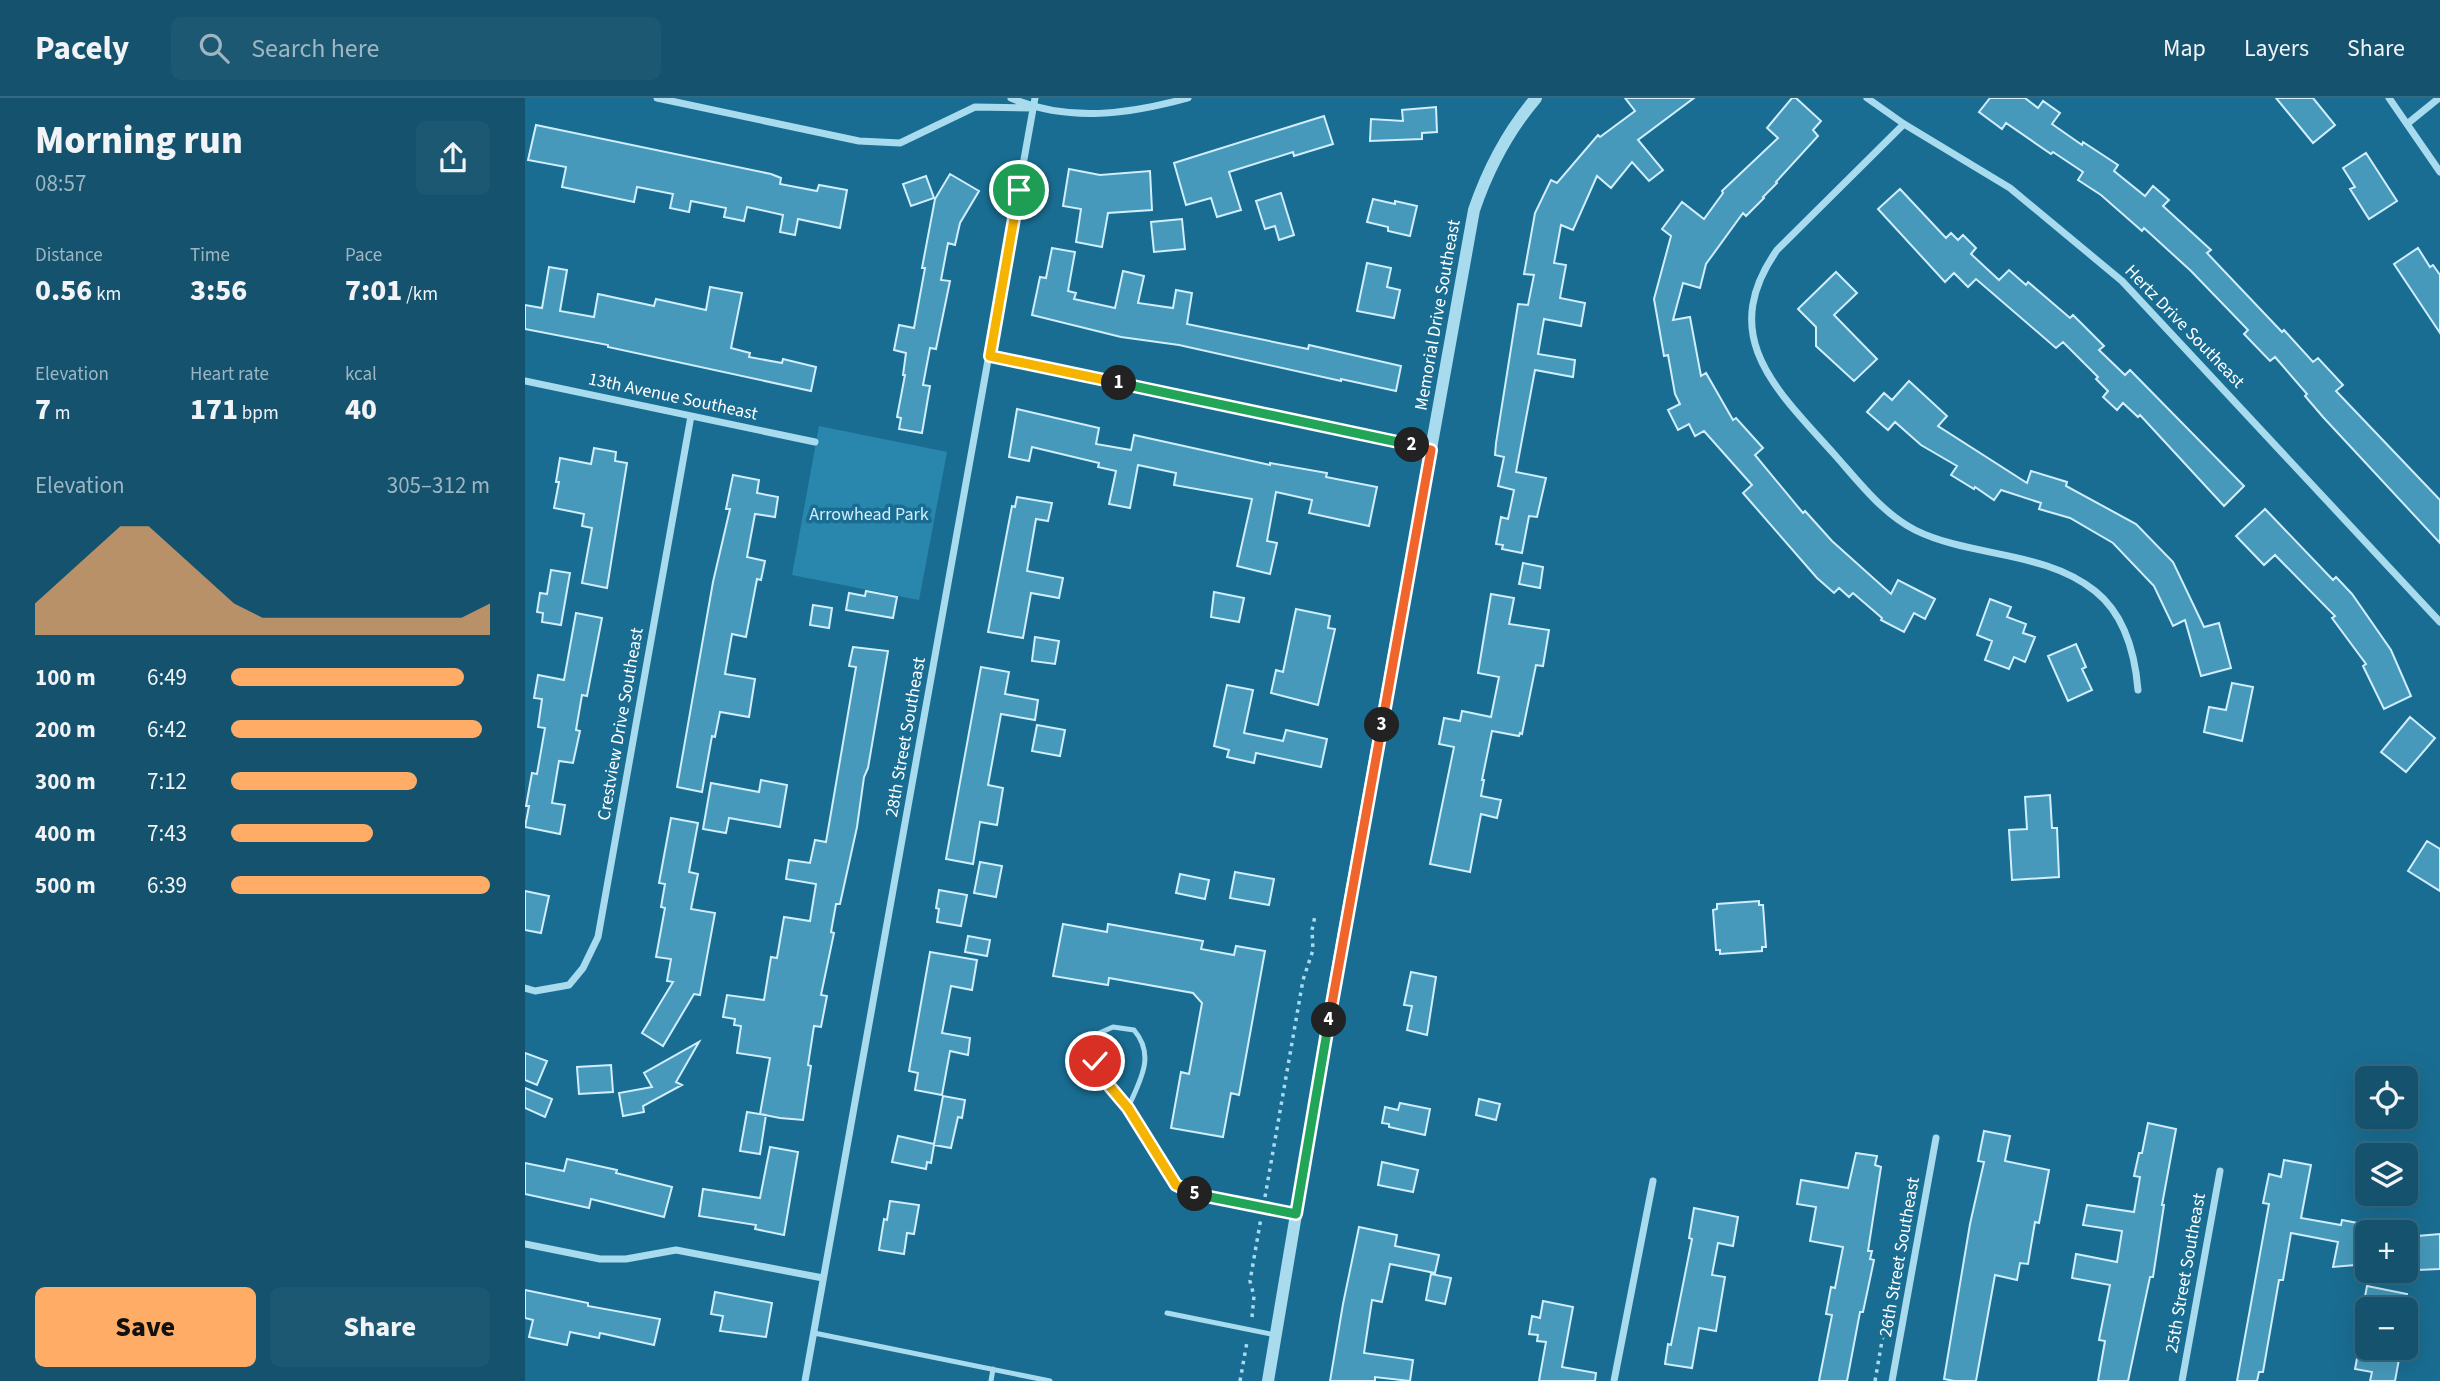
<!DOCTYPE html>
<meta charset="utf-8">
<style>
body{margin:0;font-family:"Source Sans 3",sans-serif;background:#1d5873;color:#f1f3f6;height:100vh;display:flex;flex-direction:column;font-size:26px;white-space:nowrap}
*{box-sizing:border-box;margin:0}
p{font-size:23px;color:#9db6c2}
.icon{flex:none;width:38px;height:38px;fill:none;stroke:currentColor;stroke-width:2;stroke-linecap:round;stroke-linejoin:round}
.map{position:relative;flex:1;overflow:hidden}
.sheet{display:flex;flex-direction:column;background:#14526e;width:525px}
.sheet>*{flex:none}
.controls{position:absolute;left:1830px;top:968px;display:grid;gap:14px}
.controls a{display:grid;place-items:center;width:63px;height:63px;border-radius:10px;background:#14526e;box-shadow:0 7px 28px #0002,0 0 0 2px #336981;font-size:35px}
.pin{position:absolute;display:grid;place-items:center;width:60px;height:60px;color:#fff;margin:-30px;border:4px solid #fff;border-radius:50%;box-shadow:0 2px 7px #0007}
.km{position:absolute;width:35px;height:35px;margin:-18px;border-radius:50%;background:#222;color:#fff;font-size:19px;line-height:35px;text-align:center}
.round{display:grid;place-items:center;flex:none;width:74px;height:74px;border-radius:10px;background:#1d5873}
.summary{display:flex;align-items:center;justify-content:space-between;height:119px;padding:0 35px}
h1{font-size:38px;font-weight:800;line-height:52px}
.metrics{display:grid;grid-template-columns:repeat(3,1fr);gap:10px;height:119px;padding:7px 35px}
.metrics div{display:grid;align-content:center}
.metrics b{font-size:30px;font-weight:800}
.metrics small{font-size:19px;font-weight:400}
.metrics p{font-size:19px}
.chart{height:196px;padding:14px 35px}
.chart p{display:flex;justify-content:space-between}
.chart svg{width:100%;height:126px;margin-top:7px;fill:#ffac67;opacity:.7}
.cta{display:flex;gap:14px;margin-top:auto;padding:14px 35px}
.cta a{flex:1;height:80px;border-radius:10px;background:#ffac67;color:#111;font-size:28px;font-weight:800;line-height:80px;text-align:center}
.cta a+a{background:#1d5873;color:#f1f3f6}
ul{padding:0 35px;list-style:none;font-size:23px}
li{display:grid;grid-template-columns:112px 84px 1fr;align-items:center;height:52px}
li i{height:18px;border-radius:9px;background:#ffac67}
header{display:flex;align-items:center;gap:42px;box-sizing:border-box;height:98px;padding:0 35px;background:#14526e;border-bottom:2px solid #336981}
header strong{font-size:33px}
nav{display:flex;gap:38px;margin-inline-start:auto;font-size:24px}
.search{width:490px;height:63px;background:#1d5873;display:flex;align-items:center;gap:18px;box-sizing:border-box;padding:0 24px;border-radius:10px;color:#9db6c2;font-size:26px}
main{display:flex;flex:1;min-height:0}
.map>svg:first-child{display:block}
.green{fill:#2987ae}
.building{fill:#4699bb;stroke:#d0eefb;stroke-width:2}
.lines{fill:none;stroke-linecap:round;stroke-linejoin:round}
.path{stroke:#a9dbef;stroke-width:3.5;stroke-dasharray:3.5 5;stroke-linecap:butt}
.service{stroke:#a9dbef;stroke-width:5}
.minor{stroke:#a9dbef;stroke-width:7}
.tertiary{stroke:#a9dbef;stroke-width:12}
.split-1-casing{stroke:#fff;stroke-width:14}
.split-2-casing{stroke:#fff;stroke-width:14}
.split-3-casing{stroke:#fff;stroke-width:14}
.split-4-casing{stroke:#fff;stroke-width:14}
.split-5-casing{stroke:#fff;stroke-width:14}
.split-6-casing{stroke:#fff;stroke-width:14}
.split-1{stroke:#f5b400;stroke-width:9}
.split-2{stroke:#22a559;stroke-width:9}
.split-3{stroke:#f0652b;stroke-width:9}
.split-4{stroke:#f0652b;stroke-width:9}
.split-5{stroke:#22a559;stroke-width:9}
.split-6{stroke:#f5b400;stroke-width:9}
.labels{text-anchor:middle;stroke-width:7;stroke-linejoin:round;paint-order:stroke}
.street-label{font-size:18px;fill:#fff;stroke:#1a6d92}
.park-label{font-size:18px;fill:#d0eefb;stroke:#1a6d92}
</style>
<header>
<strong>Pacely</strong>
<div class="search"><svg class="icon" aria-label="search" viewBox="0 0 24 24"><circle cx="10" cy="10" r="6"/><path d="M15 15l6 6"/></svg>Search here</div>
<nav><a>Map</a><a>Layers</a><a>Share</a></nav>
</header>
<main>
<section class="sheet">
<div class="summary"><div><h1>Morning run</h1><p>08:57</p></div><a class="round"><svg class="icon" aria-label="share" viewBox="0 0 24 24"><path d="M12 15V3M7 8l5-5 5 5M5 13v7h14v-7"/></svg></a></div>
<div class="metrics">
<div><p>Distance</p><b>0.56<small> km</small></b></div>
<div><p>Time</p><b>3:56</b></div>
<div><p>Pace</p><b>7:01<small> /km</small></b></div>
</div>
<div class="metrics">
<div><p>Elevation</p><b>7<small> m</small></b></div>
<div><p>Heart rate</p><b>171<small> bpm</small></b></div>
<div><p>kcal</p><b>40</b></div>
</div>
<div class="chart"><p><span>Elevation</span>305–312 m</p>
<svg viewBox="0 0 160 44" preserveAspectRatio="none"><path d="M0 44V33L10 24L20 15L30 6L40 6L50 15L60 24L70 33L80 38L90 38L100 38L110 38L120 38L130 38L140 38L150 38L160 33V44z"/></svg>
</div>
<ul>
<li><b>100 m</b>6:49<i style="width:90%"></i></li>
<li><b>200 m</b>6:42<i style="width:97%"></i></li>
<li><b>300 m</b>7:12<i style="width:72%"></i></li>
<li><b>400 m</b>7:43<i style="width:55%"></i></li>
<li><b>500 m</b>6:39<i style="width:100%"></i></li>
</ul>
<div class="cta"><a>Save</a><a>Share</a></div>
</section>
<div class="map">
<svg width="1915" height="1283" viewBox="0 0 1915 1283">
<rect width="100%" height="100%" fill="#1a6d92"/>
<path class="green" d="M294,328L422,354L394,502L267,477Z"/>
<path class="building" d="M1100,0H1169L1113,42L1138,72L1124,83L1107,64L1086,90L1072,78L1048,132L1036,127L1029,165L1041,167L1035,200L1060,205L1056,228L1019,221L1013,256L1050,262L1048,279L1010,272L991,374L1021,380L1012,419L1004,418L997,455L977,451L978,447L971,446L976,419L983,421L989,392L973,388L979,359L970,357L971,345L993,206L1003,207L1009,177L999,176L1010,115L1026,82L1032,85L1073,37L1075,39L1110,13Z
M1267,0H1271L1296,23L1288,32L1293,38L1251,84L1252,85L1238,99L1239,100L1221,118L1218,115L1181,166L1175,190L1158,185L1148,222L1165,219L1176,278L1181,275L1208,322L1211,320L1238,350L1230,357L1278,415L1280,413L1307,443L1366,496L1373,482L1410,501L1400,521L1389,515L1379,534L1356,522L1357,520L1328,495L1324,499L1314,490L1309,495L1292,480L1218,395L1227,387L1179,333L1170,338L1164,326L1153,332L1143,312L1155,306L1150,296L1143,257L1139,258L1129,201L1146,138L1137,131L1157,104L1179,121L1198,95L1197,93L1253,40L1242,30Z
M1465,0H1500L1513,10L1518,3L1535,15L1527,26L1557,47L1558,44L1593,67L1589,73L1620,98L1628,88L1644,102L1638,108L1686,152L1682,155L1757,234L1759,232L1788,264L1793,260L1818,287L1811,293L1915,402V445L1798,319L1780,298L1782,296L1750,259L1745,263L1719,236L1723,232L1666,173L1619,130L1617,133L1576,97L1553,82L1558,74L1528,54L1526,56L1481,25L1477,31L1454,14Z
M1751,0H1788L1810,27L1788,45Z
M911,9L912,34L897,35V41L845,43L846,21L878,23L877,12Z
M799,18L808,46L769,58L768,54L704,74L716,112L692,119L686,100L661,107L649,65Z
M11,27L246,76L256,80L255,86L292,93L294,87L322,92L315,130L273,121L270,137L255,134L258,117L222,109L219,123L199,119L201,110L166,103L164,114L145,110L148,96L112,89L109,104L37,89L41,69L3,62Z
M1841,55L1872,103L1844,121L1825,91L1830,89L1818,70Z
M544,71L575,77L625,73L627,112L583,115L577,149L551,144L556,111L538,108Z
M425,76L454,93L435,125L430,147L423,145L416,182L425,183L411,251L405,250L398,287L405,288L397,335L374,331L376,320L372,319L380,277H378L381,255L369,252L374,227L389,230L400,170H397L410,101Z
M401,78L409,100L386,108L378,86Z
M1375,91L1421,140L1426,135L1433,142L1438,137L1451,150L1446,156L1474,182L1484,172L1501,187L1503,184L1545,220L1548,217L1579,248L1574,252L1600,277L1605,272L1719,388L1699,408L1615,317L1613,319L1598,305L1592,312L1578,299L1583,293L1571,281L1573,279L1538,244L1531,250L1451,181L1443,189L1429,175L1420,184L1353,111Z
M756,95L769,137L754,142L750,128L740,131L731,103Z
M848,101L870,106V103L892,108L885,138L863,133V129L842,124Z
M657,121L660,151L629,154L626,124Z
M527,150L550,154L543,193L551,195L549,201L590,210L598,173L619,178L613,205L648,210L651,192L667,195L662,226L783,251L784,247L876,268L871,293L816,281V283L654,247L596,239L507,217L515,179L521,180Z
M1893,150L1905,169L1908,167L1915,177V235L1869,166Z
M842,165L866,170L862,189L875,192L869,220L832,213Z
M24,169L42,172L35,213L69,219L73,196L129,208L131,201L181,212L185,189L217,195L206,250L225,255L224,259L257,265L258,261L291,269L286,293L83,249V247L0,231V207L17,210Z
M1311,174L1332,195L1309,217L1352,261L1329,283L1291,248V229L1273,211Z
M1384,283L1422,318L1413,328L1502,385L1506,373L1542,384L1541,388L1611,426L1648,464L1679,529L1694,525L1706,570L1676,578L1660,522L1648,528L1629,488L1588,445L1545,420L1514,411L1516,405L1476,392L1469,402L1450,389L1449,391L1426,377L1432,368L1396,347L1370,324L1363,332L1342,314L1359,295L1367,302Z
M492,311L574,330L571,346L606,352L609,337L745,367V365L802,375L801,379L852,389L844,428L784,415L787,402L751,394L742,443L752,445L745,476L712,468L727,401L649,387L651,375L613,367L605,410L584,406L591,373L573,369L574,365L507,349L504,363L484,359Z
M69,350L91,354L90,363L102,365L82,490L57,485L67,430L57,428L59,416L29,410L34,384H31L35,360L66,366Z
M208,377L234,382L232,395L253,399L250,419L230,416L222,459L240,463L236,482L232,481L221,539L207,536L200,576L230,581L224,619L195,614L190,639L187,638L177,694L152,689L188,484L205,411H201Z
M492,399L527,405L523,423L511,421L502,473L538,480L534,500L506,495L498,540L463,534L487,408L490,409Z
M1740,411L1808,482L1811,479L1827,496L1866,552L1886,598L1859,611L1838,568L1841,566L1807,520L1810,518L1750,457L1739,467L1711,438Z
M998,465L1018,469L1015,490L994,486Z
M26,472L45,475L36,527L17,524L18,515L12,514L15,495L22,496Z
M341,493L372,499L368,520L321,512L324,495L340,498Z
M689,494L719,500L714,524L686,519Z
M966,496L989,500L984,526L1024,532L1018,568L1011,567L997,636L995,635L994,638L967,633L957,682H959L956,698L976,702L972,720L956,716L945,774L905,766L929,649L914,646L919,620L935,623L937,613L966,619L974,579L953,575Z
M1465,501L1486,509L1482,519L1501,526L1498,535L1510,539L1500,564L1489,559L1484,571L1460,562L1467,543L1452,537Z
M288,507L307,510L304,530L285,527Z
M771,511L805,518L803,530L810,531L793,607L746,595L751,572L758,574Z
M51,515L77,520L62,598L57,597L51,632L55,633L48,665L34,663L27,705L40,707L35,736L0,729L4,708H1L7,675L12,676L20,630L13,629L17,601L9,600L13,577L39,582Z
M510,539L534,543L530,566L507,563Z
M1551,546L1561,569L1557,571L1567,592L1543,603L1523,558Z
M328,549L363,553L343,670L339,679L332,729L315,806H311L306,834L309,835L296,897L302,898L296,929L289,928L283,967L286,968L278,1022L255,1020L235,1016L245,960L212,955L216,928L209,927L210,921L198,919L202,897L239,902L246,859L252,860L259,819L285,823L291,786L261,781L264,762L285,765L290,742L301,744L331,569L324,568Z
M456,569L484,574L480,596L513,602L510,622L476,616L463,687L478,690L472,727L455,724L448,766L421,761Z
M1707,585L1728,589L1717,643L1679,634L1684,609L1701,612Z
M702,587L728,592L719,635L758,643L761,632L802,641L796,669L731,655L729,665L702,659L704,652L689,648Z
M1885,619L1910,640L1881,674L1856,654Z
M512,627L540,632L535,658L507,653Z
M236,682L262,687L255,729L204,720L201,735L178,731L186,685L234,694Z
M1525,697L1527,730H1532L1534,779L1487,782L1484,732L1502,731L1500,699Z
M146,720L173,725L164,774L173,776L166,811L190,815L175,897L169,896L138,948L117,935L148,884L142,883L146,861L131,859L140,810L136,809L140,786L134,785Z
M1902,743L1915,751V793L1883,773Z
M455,764L477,768L471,799L449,795Z
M710,774L749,781L744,807L705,800Z
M655,776L684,782L680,801L651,795Z
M414,792L442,797L436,828L412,824L414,811L411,810Z
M0,793L24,798L16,835L0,832Z
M1234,803V807H1238L1241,849H1237V853L1195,856V852H1191L1188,812L1192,811V806Z
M538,826L582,834L583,826L678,843L676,851L709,857L711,848L740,853L714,997L706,995L698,1039L646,1030L656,974L664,976L677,905L668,895L584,880L583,887L528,878Z
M443,838L465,842L462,858L440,854Z
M405,854L452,862L447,892L426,888L417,935L445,940L443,957L425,953L417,997L390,992L393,975L384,973Z
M886,874L911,879L902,937L882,932L887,908L879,907Z
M174,944L151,984L157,987L118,1008L119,1014L98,1018L94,995L127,989L119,975Z
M0,955L22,963L12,987L0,982Z
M86,967L88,994L54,996L52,969Z
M0,990L27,1001L20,1019L0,1010Z
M418,998L440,1002L437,1020L433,1019L426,1050L409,1047L406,1065L402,1064L401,1071L367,1064L373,1038L409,1046Z
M954,1001L975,1006L971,1022L951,1017Z
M875,1005L905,1011L900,1037L864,1029V1026L857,1025L860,1009L873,1012Z
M222,1014L241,1017L235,1056L215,1053Z
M1623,1025L1651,1031L1637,1107H1639L1628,1179H1625L1603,1283H1573L1580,1243L1574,1242L1585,1187L1547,1180L1551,1156L1592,1164L1597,1133L1558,1127L1562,1107L1609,1114L1615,1079L1609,1078L1614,1055H1617Z
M1459,1033L1485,1038L1480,1063L1524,1072L1514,1125L1510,1124L1503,1166L1495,1165L1492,1182L1470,1177L1451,1283H1429L1419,1281L1445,1126L1459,1064L1453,1063Z
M245,1049L273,1054L259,1137L230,1131L231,1127L174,1118L178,1091L235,1100Z
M1331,1055L1352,1058L1350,1067L1356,1069L1343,1153H1347L1345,1161L1349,1162L1338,1214H1335L1322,1283H1294L1307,1217L1301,1216L1306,1189L1310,1190L1318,1149L1285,1143L1291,1109L1272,1106L1276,1082L1323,1090Z
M42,1061L92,1072L91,1075L147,1089L139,1119L66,1101L64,1110L0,1096V1065L39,1073Z
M1759,1062L1786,1067L1776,1120L1816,1127L1817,1122L1838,1126L1830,1167L1808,1169L1813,1144L1766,1135L1758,1182H1754L1738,1274H1734L1732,1283H1712L1744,1106L1738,1105L1744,1076L1756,1079Z
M857,1064L893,1072L888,1094L853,1087Z
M365,1103L394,1107L389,1136L382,1135L379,1156L354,1152L359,1121L362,1122Z
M1169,1110L1213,1119L1208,1148L1193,1145L1187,1177L1200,1179L1191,1233L1174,1230L1167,1270L1140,1266L1143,1246L1146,1247L1167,1141L1164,1140Z
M834,1129L872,1137L870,1148L914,1157L910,1175L865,1166L857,1204L847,1202L839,1255L888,1262L885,1283L850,1279V1283H805L818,1206Z
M1915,1136V1171L1893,1172L1892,1163L1881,1164V1139Z
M906,1176L926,1180L920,1206L901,1202Z
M1842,1188L1882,1196L1879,1211L1838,1209Z
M0,1192L63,1205V1208L135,1221L129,1247L75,1235L74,1240L45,1234L42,1247L4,1239L8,1222L0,1220Z
M190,1194L247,1205L241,1239L195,1233L198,1218L186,1216Z
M1018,1203L1048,1209L1037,1269L1071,1275L1070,1283H1014L1021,1244L1012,1243L1013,1237L1004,1236L1007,1218L1015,1220Z
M1834,1250H1876L1870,1283H1845L1847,1274L1830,1271Z"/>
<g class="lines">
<path class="path" d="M740,1099L778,882L788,852L787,832L790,818
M727,1219L729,1198L725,1183L736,1120
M715,1283L722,1244
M1350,1283L1384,1088"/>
<path class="service" d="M603,1010C615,982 631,958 609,932L588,929L572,936L568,945L571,963L581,984L603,1010L651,1087L667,1096L771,1116
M642,1215L751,1237
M289,1235L525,1283
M466,1283L468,1271"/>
<path class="minor" d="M132,0L334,43L375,45L450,9L508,10
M486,0C543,25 605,16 663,0
M1342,0L1379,26L1485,90L1597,183L1915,524
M1864,0L1915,74
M1379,26L1252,152C1191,239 1252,292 1309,356C1334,384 1357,415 1390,432C1447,460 1519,452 1570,493C1599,516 1610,556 1613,592
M1882,26L1914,0
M465,258L907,352
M0,283L290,344
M0,890L10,893L44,887L58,870L73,839L166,318
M0,1146L75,1161H101L151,1152L298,1180
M280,1283L510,0
M1089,1283L1128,1083
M1367,1283L1411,1040
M1657,1283L1695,1073"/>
<path class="tertiary" d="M743,1283L811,879L949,112C963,71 983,33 1011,0"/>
</g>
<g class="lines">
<g class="split-1-casing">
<path id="split-1" d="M494,92L465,258L594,285"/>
</g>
<g class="split-2-casing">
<path id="split-2" d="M594,285L887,347"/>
</g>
<g class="split-3-casing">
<path id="split-3" d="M857,627L906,352L887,347"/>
</g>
<g class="split-4-casing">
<path id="split-4" d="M804,922L857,627"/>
</g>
<g class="split-5-casing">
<path id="split-5" d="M670,1096L771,1116L804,922"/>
</g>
<g class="split-6-casing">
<path id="split-6" d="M570,963L581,984L603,1010L651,1087L670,1096"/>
</g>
<use href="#split-1" class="split-1"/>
<use href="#split-2" class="split-2"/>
<use href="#split-3" class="split-3"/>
<use href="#split-4" class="split-4"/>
<use href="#split-5" class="split-5"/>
<use href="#split-6" class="split-6"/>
</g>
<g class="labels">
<g class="street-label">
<text transform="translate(912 217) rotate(-80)" y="6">Memorial Drive Southeast</text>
<text transform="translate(1660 228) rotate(46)" y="6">Hertz Drive Southeast</text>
<text transform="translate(148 298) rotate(12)" y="6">13th Avenue Southeast</text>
<text transform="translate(95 626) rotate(-80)" y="6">Crestview Drive Southeast</text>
<text transform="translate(380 639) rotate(-80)" y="6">28th Street Southeast</text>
<text transform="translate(1374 1159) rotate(-80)" y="6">26th Street Southeast</text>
<text transform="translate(1660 1175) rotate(-80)" y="6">25th Street Southeast</text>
</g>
<g class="park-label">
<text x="344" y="422">Arrowhead Park</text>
</g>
</g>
</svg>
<div class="controls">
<a><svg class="icon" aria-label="locate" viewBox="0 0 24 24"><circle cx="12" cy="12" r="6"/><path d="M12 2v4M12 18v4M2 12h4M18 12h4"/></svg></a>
<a><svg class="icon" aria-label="layers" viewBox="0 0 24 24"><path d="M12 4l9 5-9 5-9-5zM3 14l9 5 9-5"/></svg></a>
<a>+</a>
<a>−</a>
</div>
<div class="pin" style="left:494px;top:92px;background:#1e9e55"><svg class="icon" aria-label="arrive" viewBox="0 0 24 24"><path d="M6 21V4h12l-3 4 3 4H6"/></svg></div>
<div class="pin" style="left:570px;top:963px;background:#d93025"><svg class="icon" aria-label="check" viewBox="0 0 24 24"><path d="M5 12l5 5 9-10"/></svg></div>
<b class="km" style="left:594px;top:285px">1</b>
<b class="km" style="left:887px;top:347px">2</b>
<b class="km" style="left:857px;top:627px">3</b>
<b class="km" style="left:804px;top:922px">4</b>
<b class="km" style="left:670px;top:1096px">5</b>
</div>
</main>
